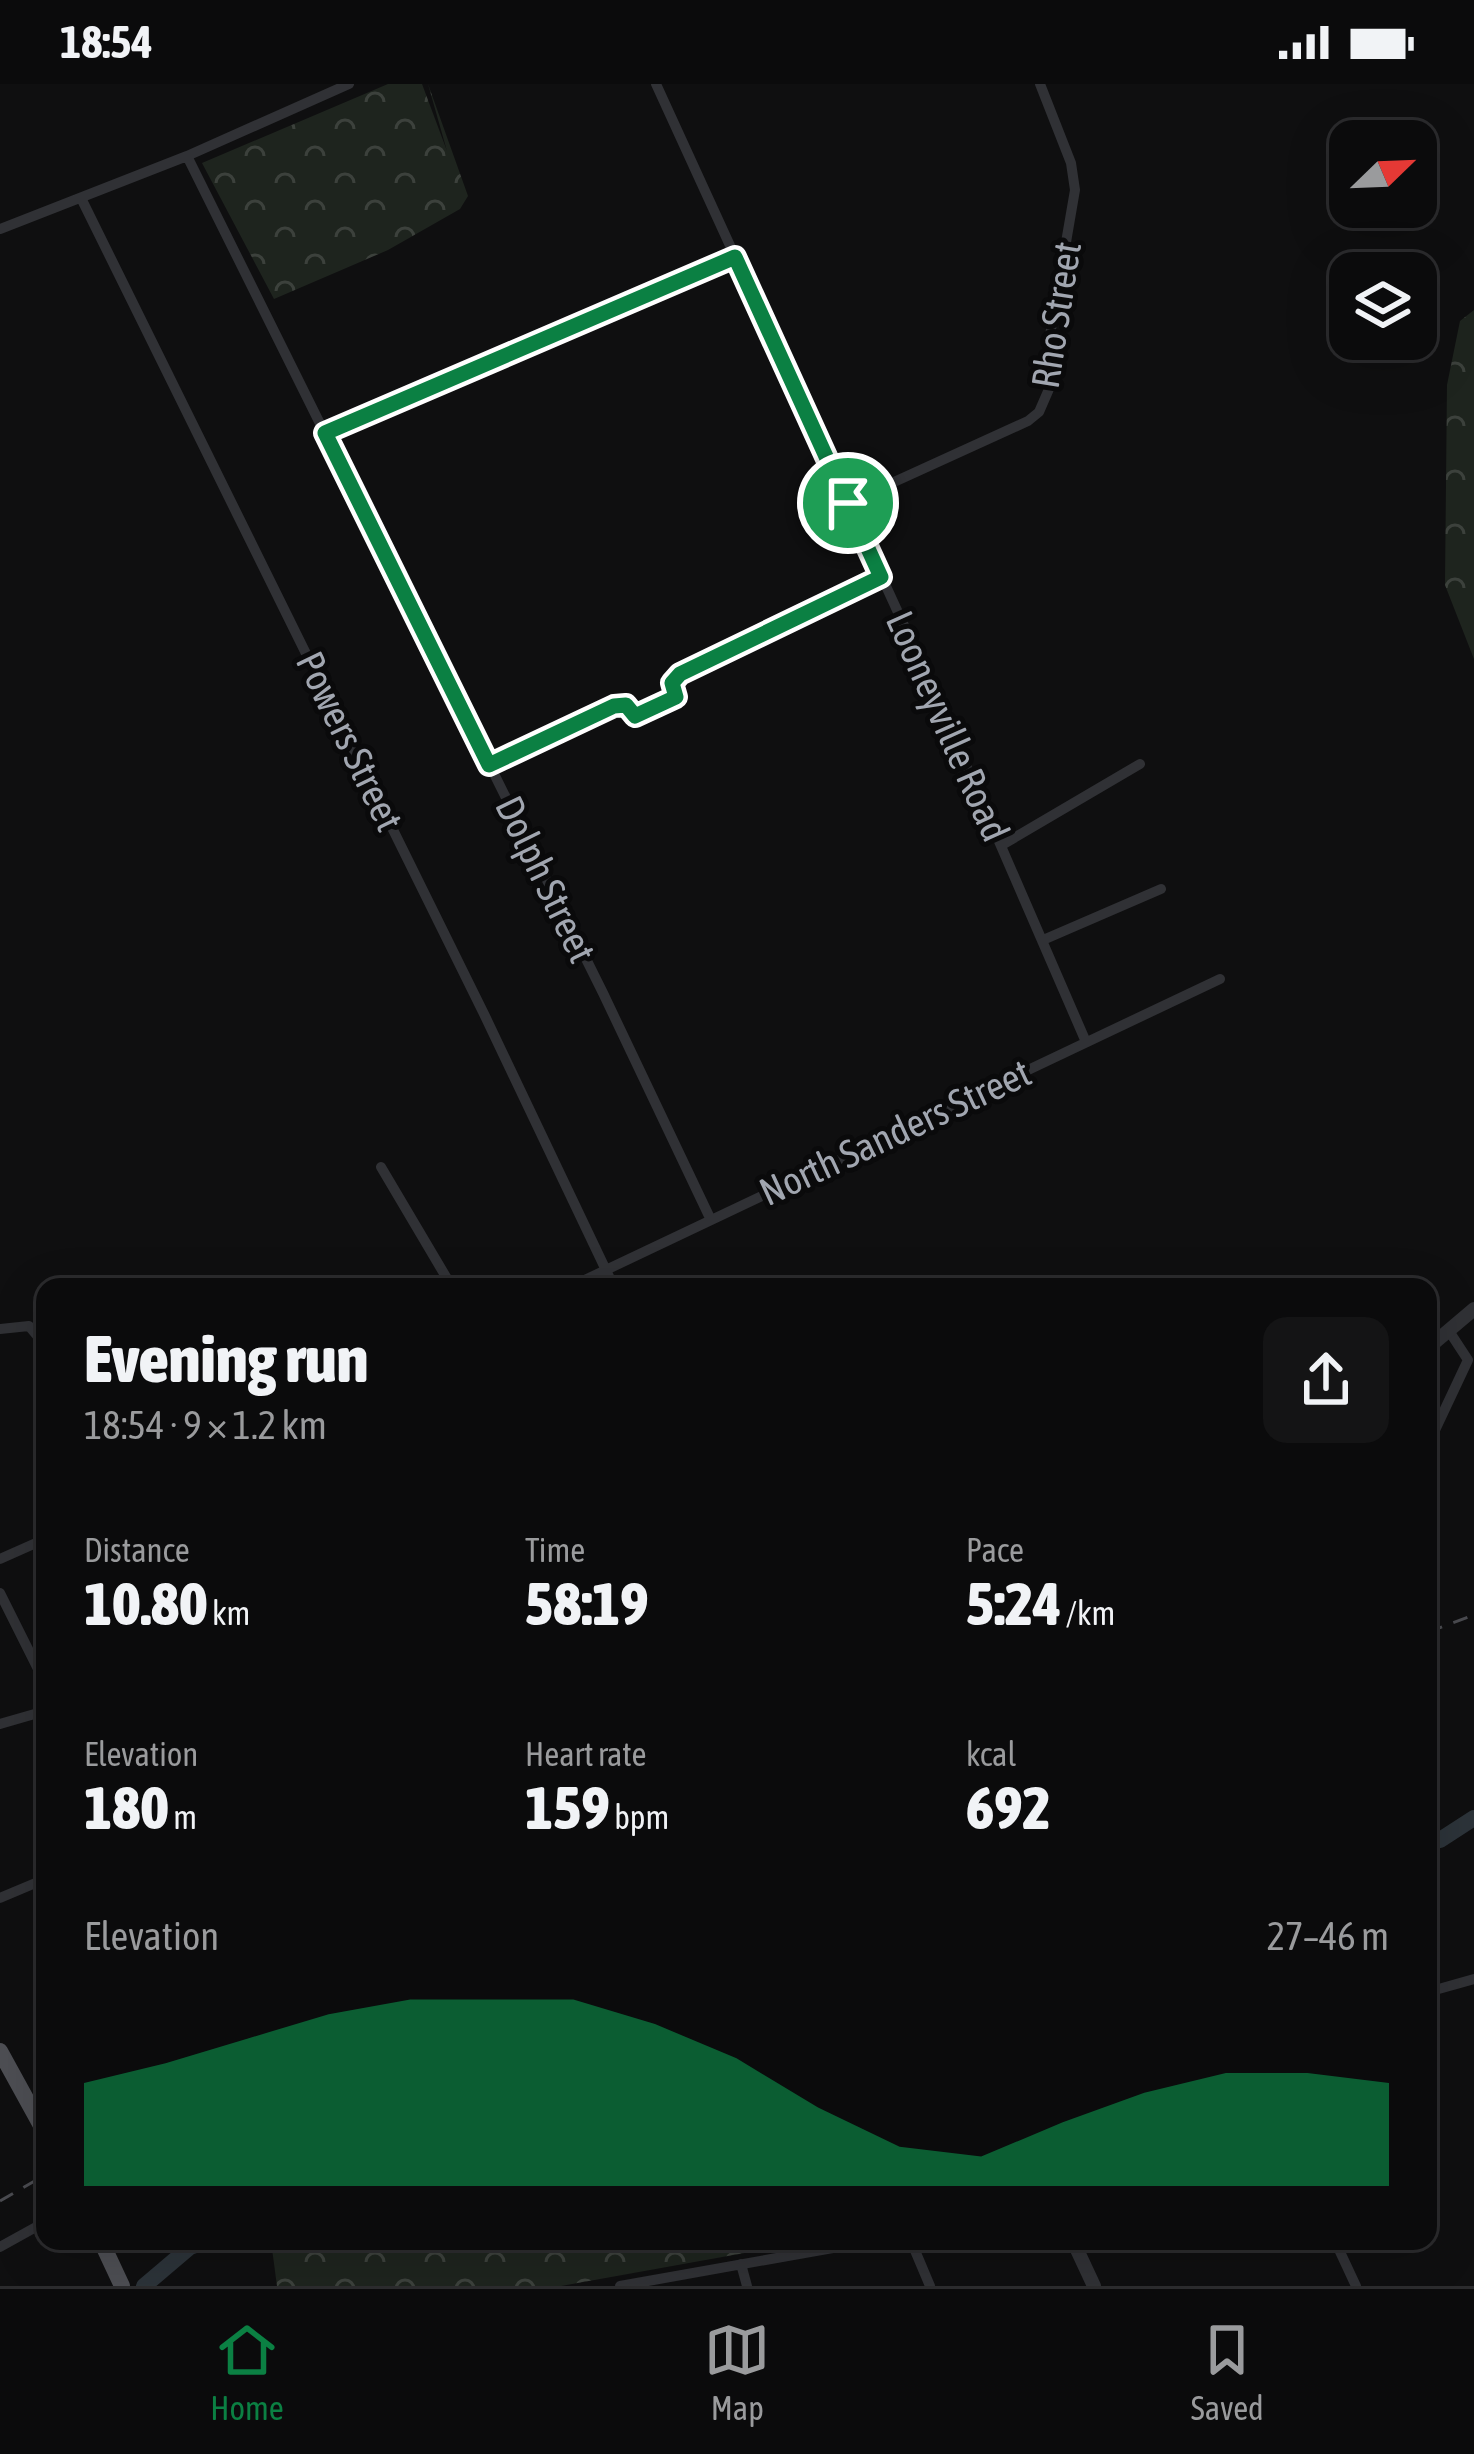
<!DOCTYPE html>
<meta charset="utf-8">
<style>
body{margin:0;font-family:"Asap Condensed",sans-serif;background:#141415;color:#f1f3f6;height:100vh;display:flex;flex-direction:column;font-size:45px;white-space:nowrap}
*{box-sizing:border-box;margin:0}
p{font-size:39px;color:#9a9b9d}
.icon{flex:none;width:66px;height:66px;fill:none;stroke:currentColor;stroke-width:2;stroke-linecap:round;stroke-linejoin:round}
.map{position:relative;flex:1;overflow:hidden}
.side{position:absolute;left:36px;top:1194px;width:1401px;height:972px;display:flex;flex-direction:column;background:#0b0b0c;border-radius:24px;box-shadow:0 12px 48px #0002,0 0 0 3px #2b2b2d}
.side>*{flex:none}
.needle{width:78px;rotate:67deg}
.buttons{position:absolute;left:1329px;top:36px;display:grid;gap:24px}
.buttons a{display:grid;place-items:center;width:108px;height:108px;border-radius:24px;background:#0b0b0c;box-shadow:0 12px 48px #0002,0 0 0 3px #2b2b2d;font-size:60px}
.pin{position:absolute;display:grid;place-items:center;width:102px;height:102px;color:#fff;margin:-51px;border:6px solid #fff;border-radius:50%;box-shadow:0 3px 12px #0007}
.round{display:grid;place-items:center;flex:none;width:126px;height:126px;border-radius:24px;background:#141415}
.summary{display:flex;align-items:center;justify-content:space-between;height:204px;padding:0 48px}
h1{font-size:66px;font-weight:800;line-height:90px}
.figures{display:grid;grid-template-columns:repeat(3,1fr);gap:18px;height:204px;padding:12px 48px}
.figures div{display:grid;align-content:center}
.figures b{font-size:60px;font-weight:800}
.figures small{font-size:33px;font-weight:400}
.figures p{font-size:33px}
.chart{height:336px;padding:24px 48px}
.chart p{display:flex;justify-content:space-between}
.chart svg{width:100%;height:216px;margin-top:12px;fill:#0b8043;opacity:.7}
.status{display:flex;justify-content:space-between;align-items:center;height:84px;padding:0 60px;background:#0b0b0c;direction:ltr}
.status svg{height:33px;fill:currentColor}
.tabs{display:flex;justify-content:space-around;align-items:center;height:168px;border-top:3px solid #2b2b2d;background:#0b0b0c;font-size:33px;color:#9a9b9d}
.tabs a{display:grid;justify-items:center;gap:6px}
.tabs .current{color:#0b8043}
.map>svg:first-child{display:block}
.park{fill:url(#park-crowns)}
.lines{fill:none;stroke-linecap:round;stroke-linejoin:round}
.river{stroke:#2c3339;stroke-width:16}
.minor{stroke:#303135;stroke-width:10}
.tertiary{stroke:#303135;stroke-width:14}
.primary{stroke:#4d4e53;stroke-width:16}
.rail{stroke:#4a4b50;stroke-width:3;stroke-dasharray:15 12;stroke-linecap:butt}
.route-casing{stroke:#fff;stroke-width:24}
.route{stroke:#0b8043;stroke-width:15}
.labels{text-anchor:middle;stroke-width:10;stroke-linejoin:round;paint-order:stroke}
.street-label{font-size:39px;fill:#a1a6b0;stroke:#0a0a0b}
</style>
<div class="status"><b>18:54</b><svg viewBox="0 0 49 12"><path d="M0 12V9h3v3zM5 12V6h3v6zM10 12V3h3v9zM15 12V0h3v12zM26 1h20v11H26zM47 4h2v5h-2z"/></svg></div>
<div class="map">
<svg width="1474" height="2202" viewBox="0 0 1474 2202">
<defs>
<pattern id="park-crowns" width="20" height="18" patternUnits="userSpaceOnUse" patternTransform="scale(3)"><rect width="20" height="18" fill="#1e241e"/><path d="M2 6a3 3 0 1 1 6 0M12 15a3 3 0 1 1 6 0" fill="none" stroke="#3c413c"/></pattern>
</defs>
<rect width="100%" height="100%" fill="#0f0f10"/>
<path class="park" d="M388,0H422L447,67L428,0L468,112L460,125L388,166L274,215L202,79Z
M1474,226V575L1445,501L1447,301L1460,237Z
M271,2157H381L406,2161L425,2157H812L561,2202H277Z"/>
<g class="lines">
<path class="river" d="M1428,1757L1440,1756L1474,1734
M386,2157H417
M144,2202L190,2163L207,2157"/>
<path class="minor" d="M656,0L929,596L1086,958
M187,72L603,909L710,1134
M81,114L485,932L614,1203
M0,145L187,72L349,0
M325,349L735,173
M848,419L1028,337L1039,328L1049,305V257L1075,106L1071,79L1040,0
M489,681L614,622L626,621L635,632L676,613L672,599L679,590L881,492
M1002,761L1140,680
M1043,856L1161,805
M381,1083L452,1203
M570,1203L1220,895
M0,1245L29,1242L45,1261
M1428,1361L1468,1276L1449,1247
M0,1475L45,1455
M0,1509L45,1599
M0,1640L45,1627
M0,1814L45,1795
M1428,1908L1474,1895
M911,2157L930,2202
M1335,2157L1356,2202
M0,2163L45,2138
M741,2180L747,2202
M620,2202L872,2157"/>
<path class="tertiary" d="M1428,1264L1474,1225
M1073,2157L1094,2202"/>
<path class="primary" d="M0,1967L45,2049
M101,2157L122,2202"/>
<path class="rail" d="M1428,1548L1474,1531
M0,2117L45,2091"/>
</g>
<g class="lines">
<g class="route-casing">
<path id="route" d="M735,173L881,493L680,590L672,599L676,613L635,632L626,621L614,622L489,681L325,349Z"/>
</g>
<use href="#route" class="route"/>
</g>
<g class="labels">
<g class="street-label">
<text transform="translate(1056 231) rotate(-81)" y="14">Rho Street</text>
<text transform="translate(948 642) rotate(66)" y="14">Looneyville Road</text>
<text transform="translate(350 657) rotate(64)" y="14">Powers Street</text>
<text transform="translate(546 795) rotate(64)" y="14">Dolph Street</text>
<text transform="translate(895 1048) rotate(-25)" y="14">North Sanders Street</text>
</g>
</g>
</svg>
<div class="buttons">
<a><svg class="needle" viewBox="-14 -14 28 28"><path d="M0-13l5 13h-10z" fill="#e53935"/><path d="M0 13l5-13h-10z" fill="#9a9b9d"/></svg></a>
<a><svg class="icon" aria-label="layers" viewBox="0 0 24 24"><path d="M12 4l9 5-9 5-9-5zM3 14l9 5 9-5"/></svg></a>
</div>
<div class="pin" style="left:848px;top:419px;background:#1e9e55"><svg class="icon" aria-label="arrive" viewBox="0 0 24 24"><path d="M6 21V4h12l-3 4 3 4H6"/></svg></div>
<section class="side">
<div class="summary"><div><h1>Evening run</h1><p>18:54 · 9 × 1.2 km</p></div><a class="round"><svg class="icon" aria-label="share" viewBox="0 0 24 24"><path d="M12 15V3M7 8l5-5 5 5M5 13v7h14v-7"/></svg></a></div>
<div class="figures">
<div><p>Distance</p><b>10.80<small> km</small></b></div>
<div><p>Time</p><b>58:19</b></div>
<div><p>Pace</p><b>5:24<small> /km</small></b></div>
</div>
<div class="figures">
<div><p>Elevation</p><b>180<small> m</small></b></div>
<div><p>Heart rate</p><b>159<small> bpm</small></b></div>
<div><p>kcal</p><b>692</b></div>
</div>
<div class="chart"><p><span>Elevation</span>27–46 m</p>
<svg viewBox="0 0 160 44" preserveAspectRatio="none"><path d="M0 44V23L10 19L20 14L30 9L40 6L50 6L60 6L70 11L80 18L90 28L100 36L110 38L120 31L130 25L140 21L150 21L160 23V44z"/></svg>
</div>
</section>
</div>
<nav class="tabs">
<a class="current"><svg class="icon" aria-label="home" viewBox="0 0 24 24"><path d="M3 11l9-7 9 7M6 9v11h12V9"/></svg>Home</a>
<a><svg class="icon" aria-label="map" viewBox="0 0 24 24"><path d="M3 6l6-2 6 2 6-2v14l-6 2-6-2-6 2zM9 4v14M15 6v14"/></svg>Map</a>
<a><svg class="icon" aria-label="saved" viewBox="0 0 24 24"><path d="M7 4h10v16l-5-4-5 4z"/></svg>Saved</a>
</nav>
